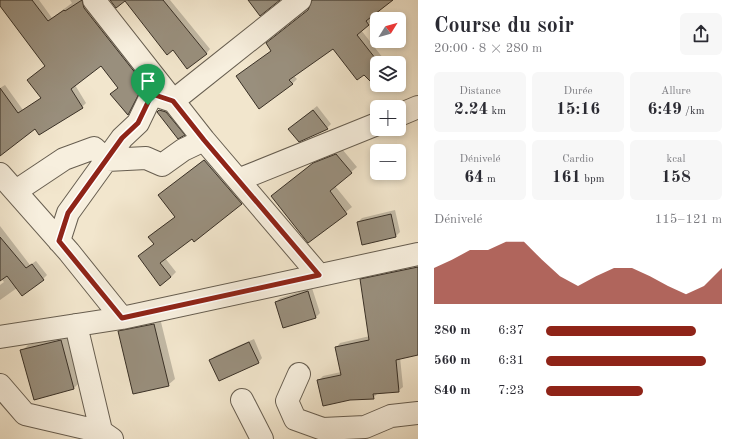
<!DOCTYPE html>
<html lang="fr">
<meta charset="utf-8">
<style>
body{margin:0;font-family:"Old Standard TT",serif;background:#f7f7f7;color:#2b2b33;height:100vh;display:flex;flex-direction:column;font-size:15px;white-space:nowrap}
*{box-sizing:border-box;margin:0}
p{font-size:13px;color:#7c7c81}
.icon{flex:none;width:22px;height:22px;fill:none;stroke:currentColor;stroke-width:2;stroke-linecap:round;stroke-linejoin:round}
.map{position:relative;flex:1;overflow:hidden}
.sheet{display:flex;flex-direction:column;background:#fff;width:320px}
.sheet>*{flex:none}
.needle{width:26px;rotate:53deg}
.controls{position:absolute;left:370px;top:12px;display:grid;gap:8px}
.controls a{display:grid;place-items:center;width:36px;height:36px;border-radius:6px;background:#fff;box-shadow:0 2px 6px #0003;font-size:20px}
.pin{position:absolute;display:grid;place-items:center;width:34px;height:34px;color:#fff;margin:-41px -17px;border-radius:50% 50% 50% 0;rotate:-45deg;box-shadow:0 0 4px #0007}
.pin .icon{rotate:45deg}
.round{display:grid;place-items:center;flex:none;width:42px;height:42px;border-radius:6px;background:#f7f7f7}
.overview{display:flex;align-items:center;justify-content:space-between;height:68px;padding:0 16px}
h1{font-size:22px;font-weight:800;line-height:30px}
.stats{display:grid;grid-template-columns:repeat(3,1fr);gap:6px;height:68px;padding:4px 16px}
.stats div{display:grid;align-content:center;border-radius:6px;background:#f7f7f7;text-align:center}
.stats b{font-size:17px;font-weight:800}
.stats small{font-size:11px;font-weight:400}
.stats p{font-size:11px}
.chart{height:112px;padding:8px 16px}
.chart p{display:flex;justify-content:space-between}
.chart svg{width:100%;height:72px;margin-top:4px;fill:#8f2418;opacity:.7}
ul{padding:0 16px;list-style:none;font-size:13px}
li{display:grid;grid-template-columns:64px 48px 1fr;align-items:center;height:30px}
li i{height:10px;border-radius:5px;background:#8f2418}
main{display:flex;flex:1;min-height:0}
.map>svg:first-child{display:block}
.shadow{fill:#0003}
.building{fill:#998f7d;stroke:#393026}
.lines{fill:none;stroke-linecap:round;stroke-linejoin:round}
.minor-casing{stroke:#675e50;stroke-width:24}
.minor{stroke:#f7efde;stroke-width:22}
.route-casing{stroke:#fff;stroke-width:8}
.route{stroke:#8f2418;stroke-width:5}
</style>
<main>
<div class="map">
<svg width="418" height="439" viewBox="0 0 418 439">
<rect width="100%" height="100%" fill="#f2e6cd"/>
<filter id="stains"><feTurbulence type="fractalNoise" baseFrequency=".005" numOctaves="4"/><feColorMatrix values="0 0 0 0 .2 0 0 0 0 .09 0 0 0 0 .02 0 0 0 .5 -.17"/></filter>
<radialGradient id="worn" r=".72"><stop offset=".6" stop-color="#630" stop-opacity="0"/><stop offset="1" stop-color="#630" stop-opacity=".3"/></radialGradient>
<path class="shadow" d="M0,0H39L52,18L72,3L70,0H87L148,80L131,111L127,115L111,94L119,87L101,65L75,85L86,103L82,107L35,128L0,154V88L5,85L23,110L42,97L29,80L46,65L0,4Z
M111,0H170L210,49L206,54L173,49L125,0Z
M316,0H390L371,16L374,19L361,30L383,58L377,64L333,48L294,76L297,79L292,84L237,76L272,50V39L310,8Z
M164,106L188,131L184,135L159,112Z
M317,106L331,124L327,128L299,141L294,125Z
M342,149L357,167L335,186L352,207L309,242L272,196L320,158Z
M210,155L247,199L195,240L192,237L165,258L176,272L171,277L139,256L154,244V232L175,217L159,195Z
M395,210L400,232L396,236L363,244L358,222L362,218Z
M0,226L30,265L36,261L47,275L43,279L17,288L0,300V285L4,282L0,277Z
M418,264V353L400,357L403,387L398,391L378,393L373,398L319,380L323,376L341,372L336,348L340,343L370,336L361,280L366,275Z
M312,288L320,313L316,317L276,302L280,298Z
M160,318L175,379L168,385L119,332L125,326Z
M67,335L80,382L74,388L34,399L22,351L28,345Z
M254,339L262,358L258,363L211,360L215,356Z"/>
<path class="building" d="M0,0H32L48,21L64,10L65,11L82,0L84,8L144,84L128,115L110,94L118,88L101,66L71,89L83,108L39,135L35,129L0,156V88L18,113L41,98L27,80L45,66L0,6Z
M110,0H163L207,54L187,69L173,50L167,55L125,1L116,8Z
M248,0H280L260,16Z
M312,0H393L366,21L369,25L357,35L379,63H377V85H381L377,88L364,75L357,80L333,49L289,80L293,84L259,109L236,76L271,51L266,43L308,10Z
M159,110L166,112L185,135L178,139L157,112Z
M313,110L328,129L299,142L288,129Z
M336,154L352,173L330,191L347,214L308,243L271,196L313,163Z
M204,160L242,204L194,242L192,239L160,263L171,277L160,286L138,256L154,244L148,237L175,217L158,195Z
M391,214L396,237L362,245L357,222Z
M0,237L26,268L32,264L44,280L22,296L7,276L0,281Z
M418,267V355L396,360L399,392L373,394L374,399L350,400L323,406L317,380L341,375L335,347L369,340L360,279Z
M308,291L316,318L283,328L275,302Z
M154,324L169,386L133,394L118,331Z
M61,340L74,389L34,400L20,350Z
M249,342L259,363L219,381L209,360Z"/>
<g class="lines">
<g class="minor-casing">
<path id="minor" d="M94,0L204,140L319,275
M173,101L300,0
M399,115L418,107
M0,174L69,252L122,318
M238,180L377,124
M16,191L64,159L94,148L107,160L146,158L162,165L183,150L204,140
M59,241L68,213L122,138L138,123L152,94L173,101
M76,325L103,439
M0,337L122,318L418,254
M299,374L287,401L295,419L323,429L365,427L391,416L418,413
M0,385L25,414L102,432L112,439
M242,400L262,439"/>
</g>
<use href="#minor" class="minor"/>
</g>
<g class="lines">
<g class="route-casing">
<path id="route" d="M152,94L173,101L204,140L319,275L122,318L59,241L68,213L122,138L138,123Z"/>
</g>
<use href="#route" class="route"/>
</g>
<rect width="100%" height="100%" filter="url(#stains)"/>
<rect width="100%" height="100%" fill="url(#worn)"/>
</svg>
<div class="controls">
<a><svg class="needle" viewBox="-14 -14 28 28"><path d="M0-13l5 13h-10z" fill="#e53935"/><path d="M0 13l5-13h-10z" fill="#7c7c81"/></svg></a>
<a><svg class="icon" aria-label="layers" viewBox="0 0 24 24"><path d="M12 4l9 5-9 5-9-5zM3 14l9 5 9-5"/></svg></a>
<a>+</a>
<a>−</a>
</div>
<div class="pin" style="left:148px;top:105px;background:#1e9e55"><svg class="icon" aria-label="arrive" viewBox="0 0 24 24"><path d="M6 21V4h12l-3 4 3 4H6"/></svg></div>
</div>
<section class="sheet">
<div class="overview"><div><h1>Course du soir</h1><p>20:00 · 8 × 280 m</p></div><a class="round"><svg class="icon" aria-label="share" viewBox="0 0 24 24"><path d="M12 15V3M7 8l5-5 5 5M5 13v7h14v-7"/></svg></a></div>
<div class="stats">
<div><p>Distance</p><b>2.24<small> km</small></b></div>
<div><p>Durée</p><b>15:16</b></div>
<div><p>Allure</p><b>6:49<small> /km</small></b></div>
</div>
<div class="stats">
<div><p>Dénivelé</p><b>64<small> m</small></b></div>
<div><p>Cardio</p><b>161<small> bpm</small></b></div>
<div><p>kcal</p><b>158</b></div>
</div>
<div class="chart"><p><span>Dénivelé</span>115–121 m</p>
<svg viewBox="0 0 160 44" preserveAspectRatio="none"><path d="M0 44V22L10 17L20 11L30 11L40 6L50 6L60 17L70 27L80 33L90 27L100 22L110 22L120 27L130 33L140 38L150 33L160 22V44z"/></svg>
</div>
<ul>
<li><b>280 m</b>6:37<i style="width:85%"></i></li>
<li><b>560 m</b>6:31<i style="width:91%"></i></li>
<li><b>840 m</b>7:23<i style="width:55%"></i></li>
</ul>
</section>
</main>
